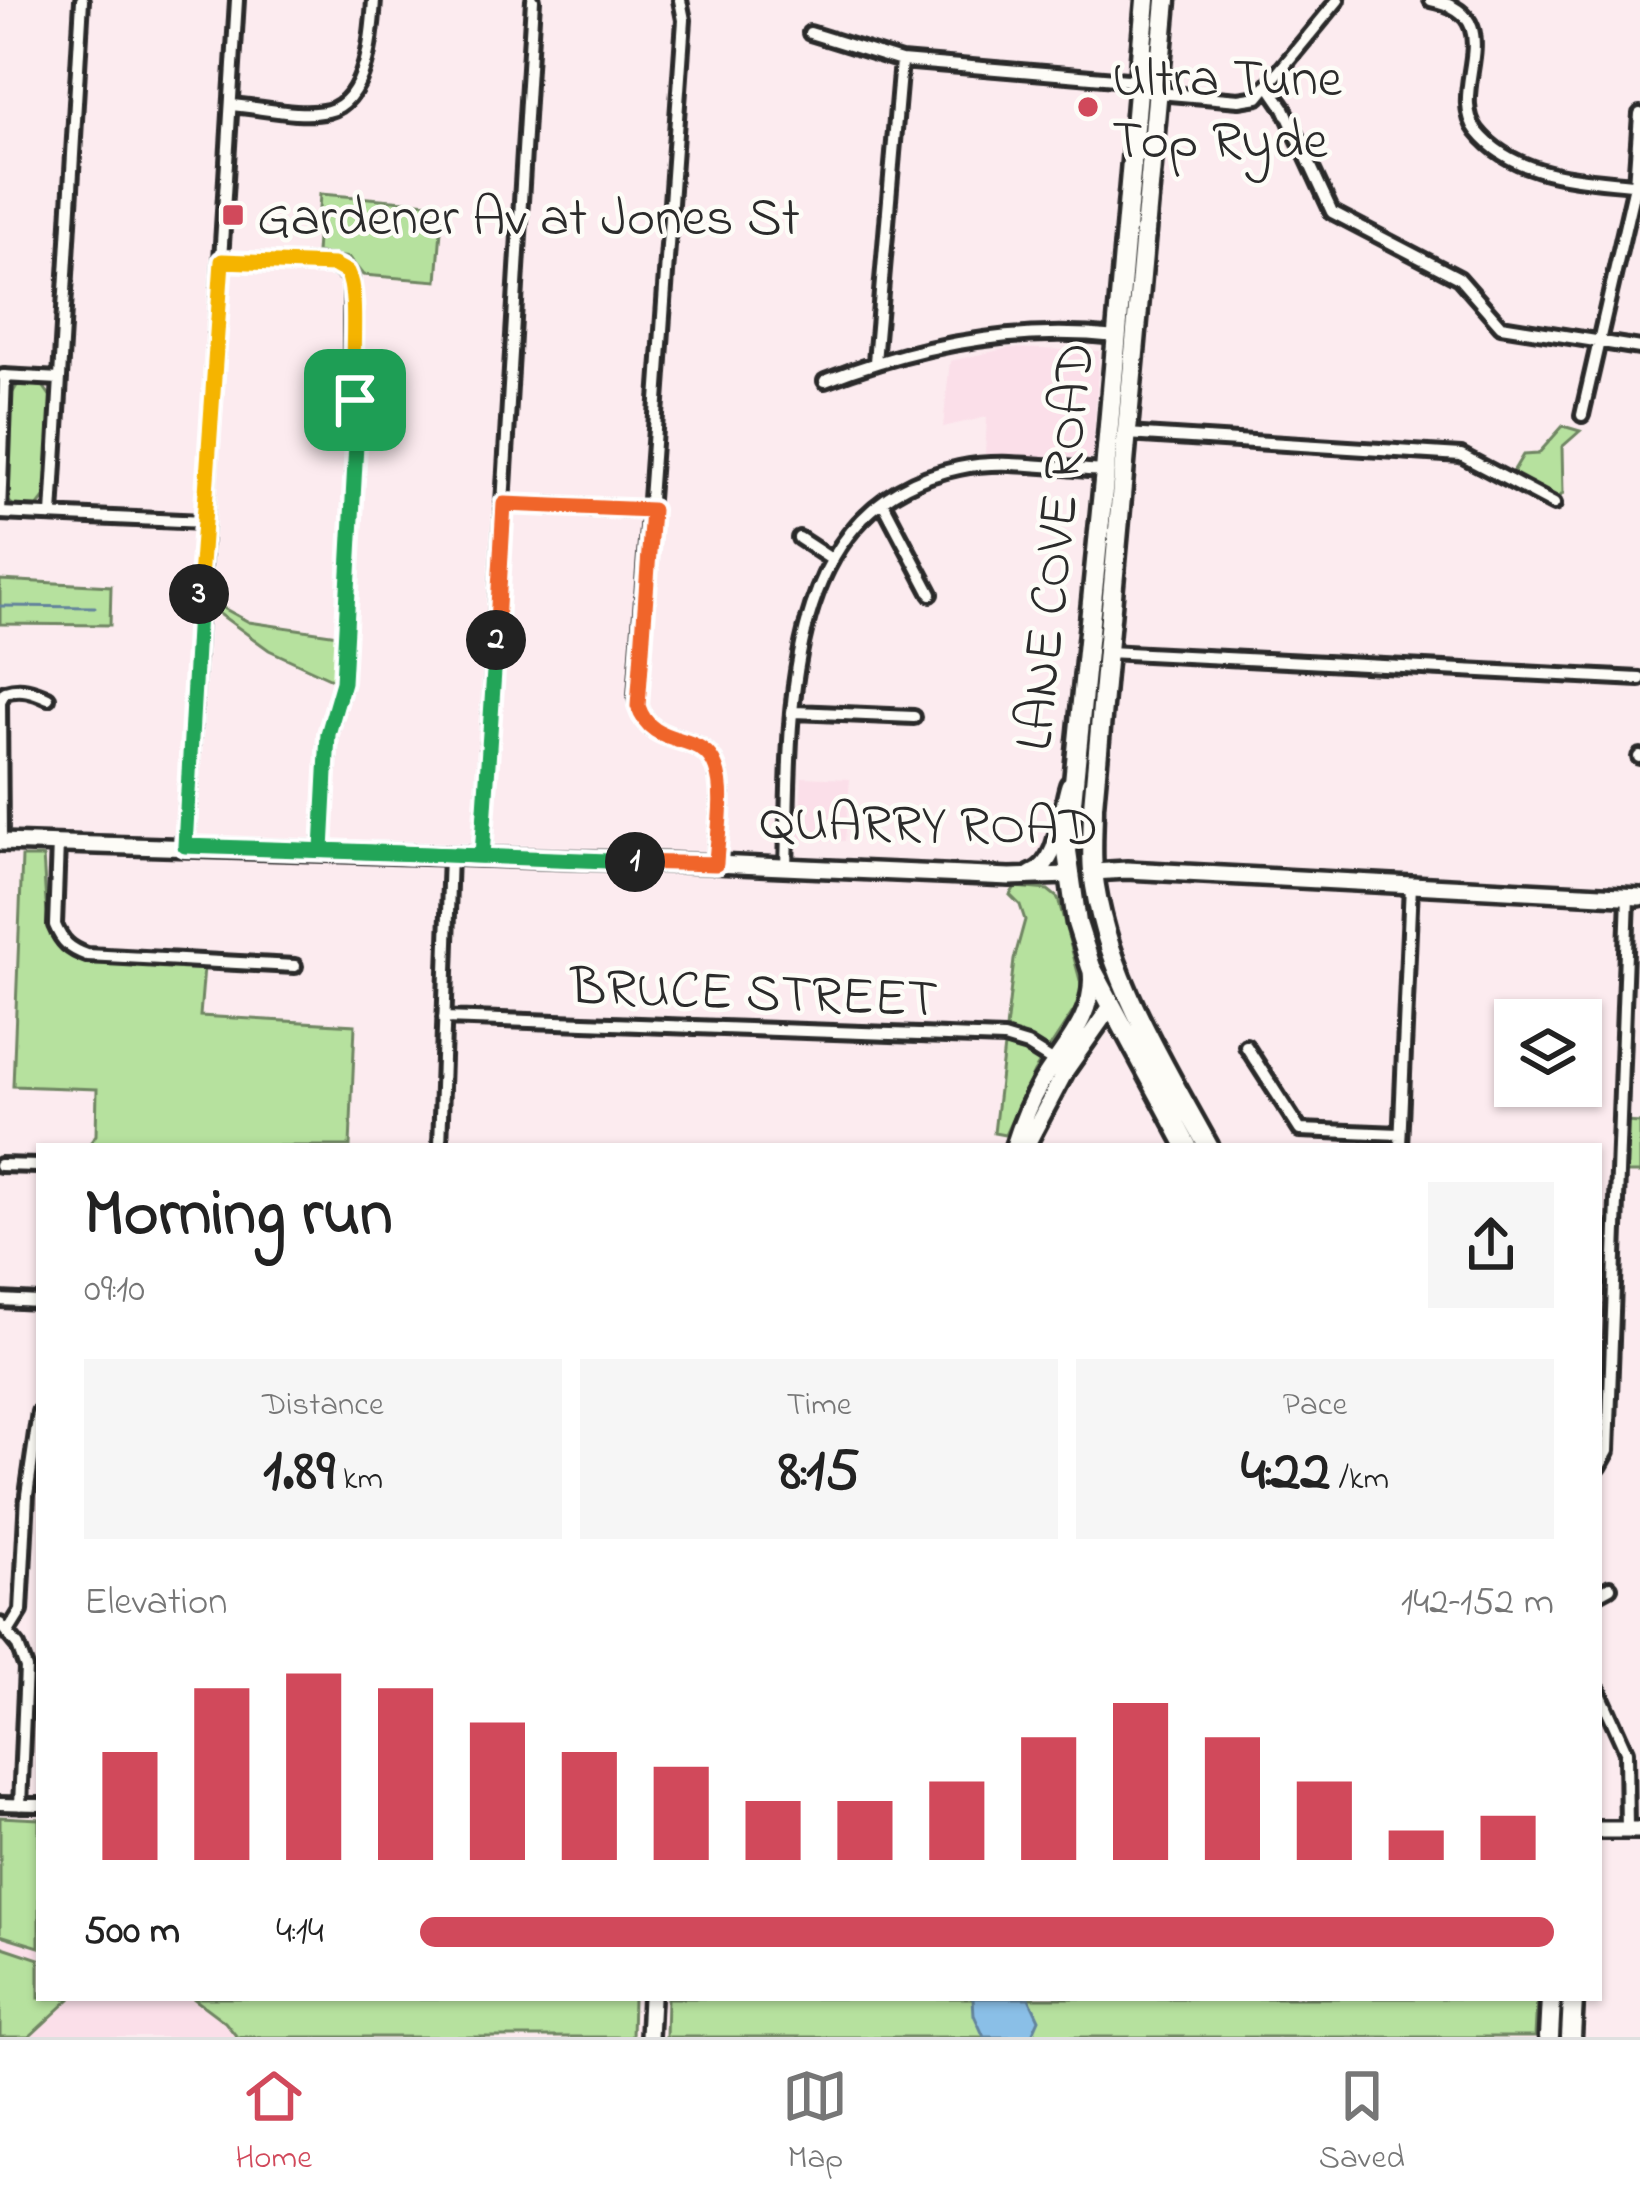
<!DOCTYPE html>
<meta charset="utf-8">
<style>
body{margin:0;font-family:"Indie Flower",sans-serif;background:#f6f6f6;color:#222;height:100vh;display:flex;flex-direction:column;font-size:45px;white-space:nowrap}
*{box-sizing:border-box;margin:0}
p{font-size:39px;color:#767676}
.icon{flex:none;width:66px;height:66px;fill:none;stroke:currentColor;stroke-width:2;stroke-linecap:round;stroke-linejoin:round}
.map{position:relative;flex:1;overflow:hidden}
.details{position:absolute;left:36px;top:1143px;width:1566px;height:858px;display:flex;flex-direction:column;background:#fff;border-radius:0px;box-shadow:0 3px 9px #0004}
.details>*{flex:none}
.fabs{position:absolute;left:1494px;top:999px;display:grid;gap:24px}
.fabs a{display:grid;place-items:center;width:108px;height:108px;border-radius:0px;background:#fff;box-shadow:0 3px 9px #0004;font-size:60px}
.pin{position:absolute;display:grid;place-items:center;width:102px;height:102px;color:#fff;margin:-51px;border-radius:24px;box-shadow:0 6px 18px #0006}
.km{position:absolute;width:60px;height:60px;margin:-30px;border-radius:50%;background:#222;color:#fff;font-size:33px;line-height:60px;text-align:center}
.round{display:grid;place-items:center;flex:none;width:126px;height:126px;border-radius:0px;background:#f6f6f6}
.head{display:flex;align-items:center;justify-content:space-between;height:204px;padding:0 48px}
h1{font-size:66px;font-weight:800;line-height:90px}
.stats{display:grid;grid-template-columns:repeat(3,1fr);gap:18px;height:204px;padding:12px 48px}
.stats div{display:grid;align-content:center;border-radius:0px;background:#f6f6f6;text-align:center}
.stats b{font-size:60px;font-weight:800}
.stats small{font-size:33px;font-weight:400}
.stats p{font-size:33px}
.chart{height:336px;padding:24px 48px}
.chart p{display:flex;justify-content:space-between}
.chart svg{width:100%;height:216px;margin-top:12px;stroke:#d1495b;stroke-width:6}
ul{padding:0 48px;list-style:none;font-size:39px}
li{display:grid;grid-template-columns:192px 144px 1fr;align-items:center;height:90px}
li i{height:30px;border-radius:15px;background:#d1495b}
.menu{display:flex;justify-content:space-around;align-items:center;height:168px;border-top:3px solid #e0e0e0;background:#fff;font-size:33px;color:#767676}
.menu a{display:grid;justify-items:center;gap:6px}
.menu .on{color:#d1495b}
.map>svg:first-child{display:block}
.built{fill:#fbdfe9}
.green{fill:#b6e19e;stroke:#708664;stroke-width:3}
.water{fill:#8abfe7;stroke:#64849c;stroke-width:3}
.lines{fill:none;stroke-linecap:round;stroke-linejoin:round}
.stream{stroke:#64849c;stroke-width:3}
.street-casing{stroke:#2b2b2b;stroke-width:20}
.secondary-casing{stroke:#2b2b2b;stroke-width:24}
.highway-casing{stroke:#2b2b2b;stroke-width:27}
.street{stroke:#fdfcf7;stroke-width:10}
.secondary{stroke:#fdfcf7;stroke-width:15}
.highway{stroke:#fdfcf7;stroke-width:18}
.split-1-casing{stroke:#fff;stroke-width:24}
.split-2-casing{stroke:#fff;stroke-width:24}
.split-3-casing{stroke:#fff;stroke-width:24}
.split-4-casing{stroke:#fff;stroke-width:24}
.split-1{stroke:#22a559;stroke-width:15}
.split-2{stroke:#f0652b;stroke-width:15}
.split-3{stroke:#22a559;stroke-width:15}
.split-4{stroke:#f5b400;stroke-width:15}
.poi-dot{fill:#d1495b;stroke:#fdfcf7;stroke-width:4.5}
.labels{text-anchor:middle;stroke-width:9;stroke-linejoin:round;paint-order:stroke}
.poi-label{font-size:54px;fill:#2b2b2b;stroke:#fdfcf7;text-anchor:start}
.street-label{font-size:54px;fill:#2b2b2b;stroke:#fdfcf7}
</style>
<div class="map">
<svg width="1640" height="2037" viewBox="0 0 1640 2037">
<rect width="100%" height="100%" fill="#fcebef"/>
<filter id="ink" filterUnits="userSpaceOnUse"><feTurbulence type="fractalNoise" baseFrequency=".00833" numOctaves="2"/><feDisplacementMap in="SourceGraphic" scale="24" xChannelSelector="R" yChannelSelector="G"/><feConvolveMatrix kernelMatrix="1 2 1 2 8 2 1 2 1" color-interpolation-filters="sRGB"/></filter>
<g filter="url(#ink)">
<path class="built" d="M1009,348L1099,351L1093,456L1089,459L985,454L987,417L943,427L950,361Z
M802,777L850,779L845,841L799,839Z
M0,1817L39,1819V1998H633L632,2037H0Z"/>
<path class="green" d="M320,194L443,204L437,281L363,275L349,258L316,253Z
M41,383L53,400L47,494L37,507L14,506L5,498L9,399L18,384Z
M1563,426L1580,431L1562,447L1563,493L1554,504L1508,480L1523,455L1538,454Z
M0,580L111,586L110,625L0,624Z
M216,604L249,622L338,635L336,681L269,650L214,610Z
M22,857H43C47,898 40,944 85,961L204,967L200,1016L355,1025L350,1146H88L96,1135L97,1089L13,1086Z
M1015,887L1048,890L1058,898L1084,995L1034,1072L1005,1135L994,1133L1014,960L1025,920L1020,905L1010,895Z
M1625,1122L1640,1123V1173H1622Z
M0,1817L39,1819V1947L0,1935Z
M0,1946L39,1959V1998H71L29,2037H0Z
M193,1998H633L632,2037H237L225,2022Z
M667,1998H1537L1535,2037H666Z"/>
<path class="water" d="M1029,1998L1039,2019L1031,2037H984L974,2015L973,1998Z"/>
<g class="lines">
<path class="stream" d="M0,606L95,607"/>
<g class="street-casing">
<path id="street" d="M680,0L684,20L636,697C647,755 701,725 716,768C726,795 717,836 715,864
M1431,0C1514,16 1445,90 1477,131C1515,179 1584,178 1640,185
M810,33L901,61L1139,81
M1269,86L1284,108L1332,212L1459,278L1501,326L1640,348
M1158,93L1239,100L1258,97L1338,0
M231,105C260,107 300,118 328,111C368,101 372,32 374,0
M222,261L334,265L351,278V378L357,426L343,682L328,734L322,851
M875,362L901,61
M3,376L60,379
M825,381C918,345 1017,326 1117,337
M1582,415L1635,185L1640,114
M1127,434L1461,455L1554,504
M883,503L931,594
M504,504L652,510
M0,513L204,522
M0,513L5,376
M52,515L82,0
M799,538L831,559
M1107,652L1640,679
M795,712L914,717
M1639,757L1640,756
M1,842L0,701L5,692C21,687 33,691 48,698
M58,843L55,925C62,942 70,949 87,955L295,966
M185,846L237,0
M482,857L533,0
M786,867C791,724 776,506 959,468C1005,458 1059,469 1105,471
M444,1018L1004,1038L1027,1045L1054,1062
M1246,1046L1300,1130L1400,1134
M440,1146L450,855
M1400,1146L1411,884
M0,1165L39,1166
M0,1300L39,1302
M1599,1467L1608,1451L1628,896
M1599,1593L1610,1587
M0,1624L18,1646L26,1668L20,1805
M8,1632L21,1611L27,1495L39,1412
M1599,1691L1626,1751L1627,1830
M0,1804L39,1805"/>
</g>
<g class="secondary-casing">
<path id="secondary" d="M0,842L715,864L1010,877L1069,875
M1093,872L1127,870L1640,897
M1031,874C1061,863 1060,812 1069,785
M1014,1146C1021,1124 1029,1103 1041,1083C1063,1047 1096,1016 1091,971
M1026,1146L1066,1070L1111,1006
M1599,1830H1640
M649,2037L651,1998"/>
</g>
<g class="highway-casing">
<path id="highway" d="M1146,0L1105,471L1067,852L1077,923L1091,967L1187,1146
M1166,0L1093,806C1093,827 1091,850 1093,871C1104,971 1161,1060 1208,1146
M1549,2037L1551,1998
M1571,2037L1573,1998"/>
</g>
<use href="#street" class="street"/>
<use href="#secondary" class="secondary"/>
<use href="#highway" class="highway"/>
</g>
</g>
<g class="lines" filter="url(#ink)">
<g class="split-1-casing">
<path id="split-1" d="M355,400L357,426L343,682L328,734L322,850L635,862"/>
</g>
<g class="split-2-casing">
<path id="split-2" d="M496,640L504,504L652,510L638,706C653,752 702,728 716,768C726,794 717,836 716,864L635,862"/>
</g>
<g class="split-3-casing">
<path id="split-3" d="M199,594L185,846L482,856L496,640"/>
</g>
<g class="split-4-casing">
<path id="split-4" d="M199,594L222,261L334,265L347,272C360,297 349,366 355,400"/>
</g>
<use href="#split-1" class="split-1"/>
<use href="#split-2" class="split-2"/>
<use href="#split-3" class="split-3"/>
<use href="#split-4" class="split-4"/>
</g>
<g class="poi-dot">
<circle cx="1088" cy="107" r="12"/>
<rect x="221" y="203" width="24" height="24" rx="6"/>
</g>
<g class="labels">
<g class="poi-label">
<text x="1112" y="95">Ultra Tune<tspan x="1112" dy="62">Top Ryde</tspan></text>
<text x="257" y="234">Gardener Av at Jones St</text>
</g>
<g class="street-label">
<text transform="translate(1052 546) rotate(-84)" y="19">LANE COVE ROAD</text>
<text transform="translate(929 822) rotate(1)" y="19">QUARRY ROAD</text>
<text transform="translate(754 990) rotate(2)" y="19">BRUCE STREET</text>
</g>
</g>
</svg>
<div class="fabs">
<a><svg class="icon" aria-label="layers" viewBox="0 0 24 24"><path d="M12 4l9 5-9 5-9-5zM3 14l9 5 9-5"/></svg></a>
</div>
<div class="pin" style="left:355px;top:400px;background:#1e9e55"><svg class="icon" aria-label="arrive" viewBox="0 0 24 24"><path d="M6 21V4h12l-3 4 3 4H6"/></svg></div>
<b class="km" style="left:635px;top:862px">1</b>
<b class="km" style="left:496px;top:640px">2</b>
<b class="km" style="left:199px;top:594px">3</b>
<section class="details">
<div class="head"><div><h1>Morning run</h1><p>09:10</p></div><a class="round"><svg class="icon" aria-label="share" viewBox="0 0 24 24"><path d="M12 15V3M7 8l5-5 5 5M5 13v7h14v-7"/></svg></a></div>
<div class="stats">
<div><p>Distance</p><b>1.89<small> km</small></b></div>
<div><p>Time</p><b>8:15</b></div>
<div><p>Pace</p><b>4:22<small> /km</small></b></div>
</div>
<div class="chart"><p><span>Elevation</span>142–152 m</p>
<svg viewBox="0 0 160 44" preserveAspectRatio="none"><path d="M5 44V22M15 44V9M25 44V6M35 44V9M45 44V16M55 44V22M65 44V25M75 44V32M85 44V32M95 44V28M105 44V19M115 44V12M125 44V19M135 44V28M145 44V38M155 44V35"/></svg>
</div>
<ul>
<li><b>500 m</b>4:14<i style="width:100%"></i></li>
</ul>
</section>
</div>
<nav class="menu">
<a class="on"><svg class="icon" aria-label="home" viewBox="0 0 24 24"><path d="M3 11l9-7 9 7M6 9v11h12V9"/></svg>Home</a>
<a><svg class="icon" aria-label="map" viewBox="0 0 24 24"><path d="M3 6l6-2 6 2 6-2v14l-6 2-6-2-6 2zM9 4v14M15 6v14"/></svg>Map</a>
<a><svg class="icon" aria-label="saved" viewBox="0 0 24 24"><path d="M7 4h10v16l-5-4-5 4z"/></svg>Saved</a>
</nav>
